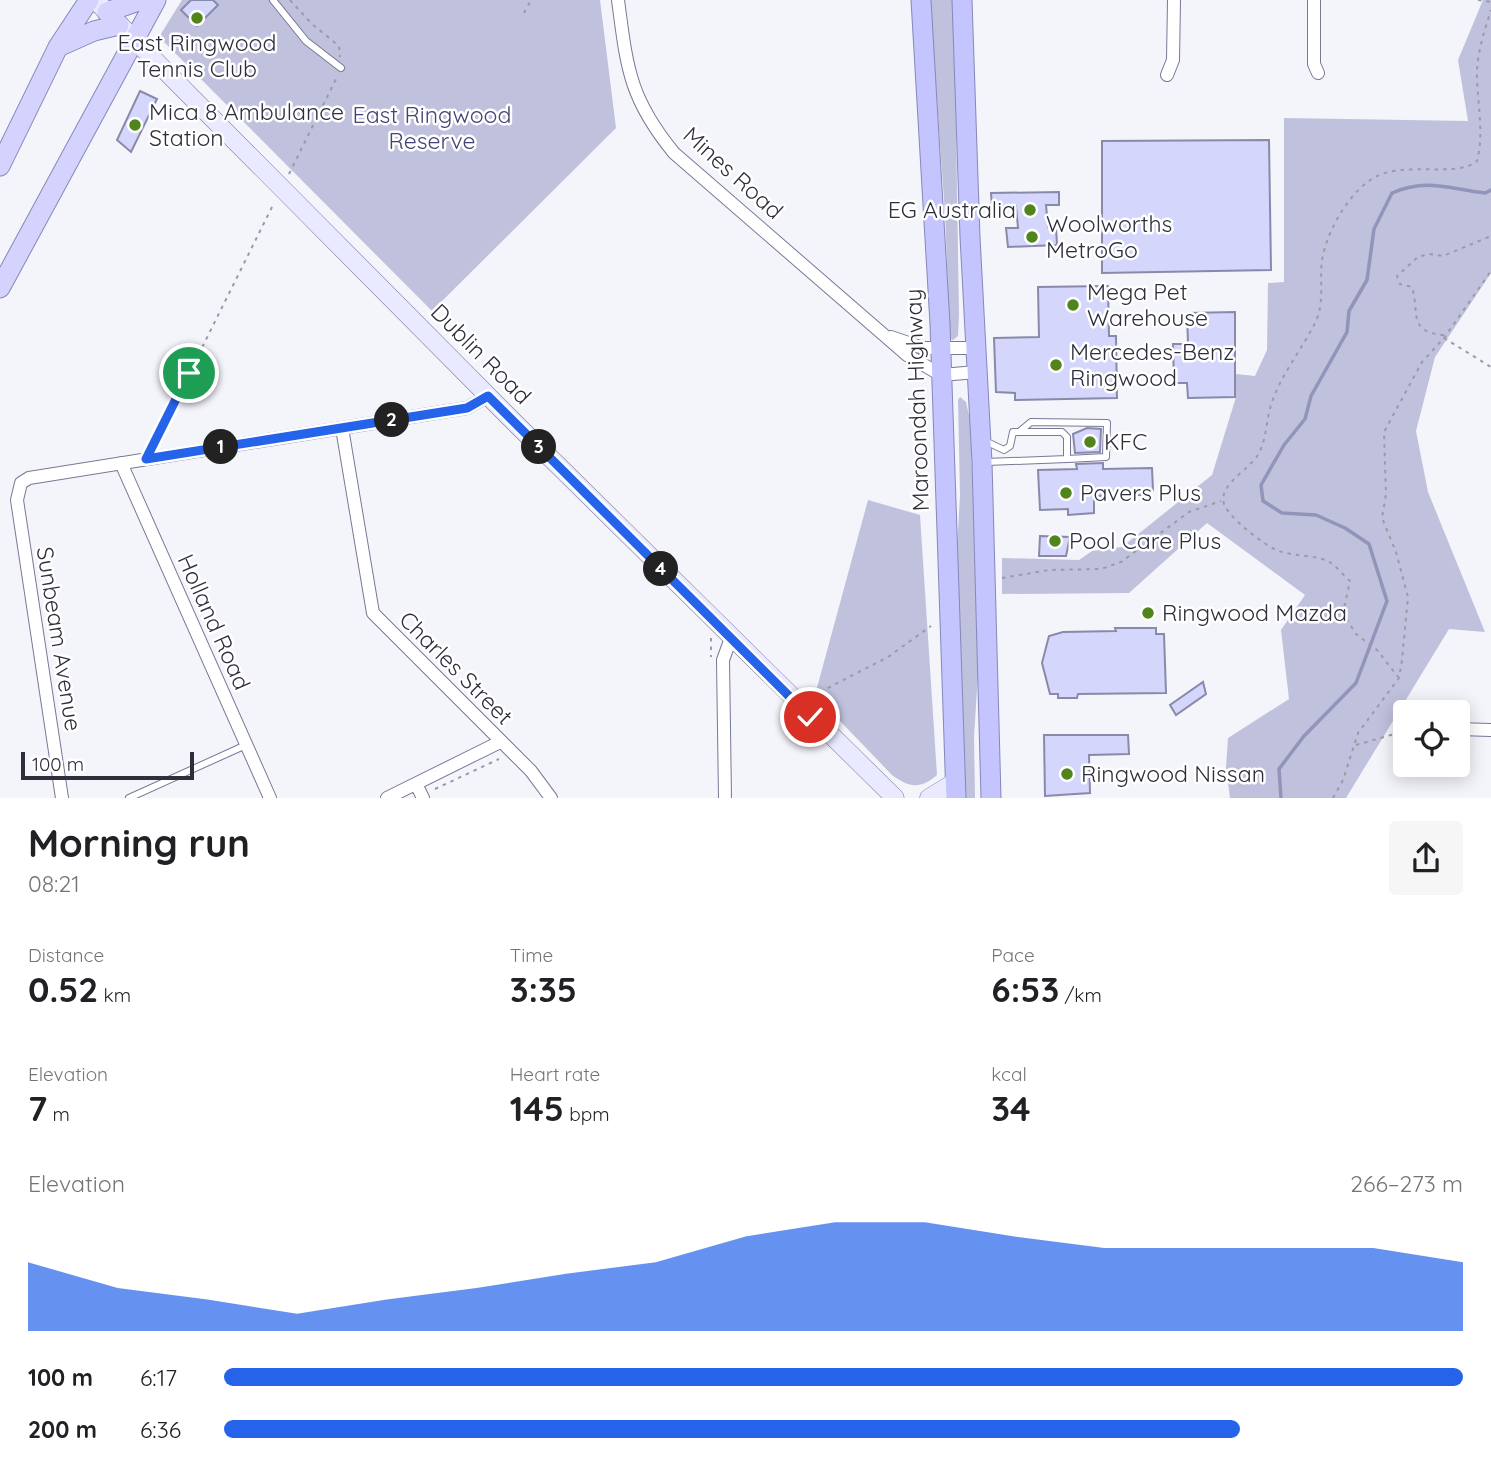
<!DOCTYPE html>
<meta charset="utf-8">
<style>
body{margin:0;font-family:Quicksand,sans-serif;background:#f6f6f6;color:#202124;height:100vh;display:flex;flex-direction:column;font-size:26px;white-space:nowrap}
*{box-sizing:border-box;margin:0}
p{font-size:23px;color:#757577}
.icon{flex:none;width:38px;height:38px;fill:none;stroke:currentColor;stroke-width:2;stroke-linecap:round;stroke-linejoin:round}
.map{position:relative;height:798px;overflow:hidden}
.drawer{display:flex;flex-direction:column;background:#fff;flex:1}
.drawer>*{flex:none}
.controls{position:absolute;left:1393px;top:700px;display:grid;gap:14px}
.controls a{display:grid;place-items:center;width:77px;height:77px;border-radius:7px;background:#fff;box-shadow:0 4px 18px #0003;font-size:35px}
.scale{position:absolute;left:21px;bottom:18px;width:173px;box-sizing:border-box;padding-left:7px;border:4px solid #2f2f3c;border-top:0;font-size:19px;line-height:24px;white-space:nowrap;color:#2f2f3c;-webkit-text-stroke:5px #fff;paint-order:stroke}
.pin{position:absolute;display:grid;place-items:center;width:60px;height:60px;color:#fff;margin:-30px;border:4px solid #fff;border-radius:50%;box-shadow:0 2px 7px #0007}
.km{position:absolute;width:35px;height:35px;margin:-18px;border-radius:50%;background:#222;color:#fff;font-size:19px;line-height:35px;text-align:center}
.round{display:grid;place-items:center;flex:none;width:74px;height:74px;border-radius:7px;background:#f6f6f6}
.overview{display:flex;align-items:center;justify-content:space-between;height:119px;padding:0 28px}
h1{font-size:38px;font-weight:800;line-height:52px}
.stats{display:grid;grid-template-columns:repeat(3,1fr);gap:10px;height:119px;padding:7px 28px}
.stats div{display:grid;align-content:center}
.stats b{font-size:35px;font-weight:800}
.stats small{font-size:19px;font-weight:400}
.stats p{font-size:19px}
.chart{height:196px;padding:14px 28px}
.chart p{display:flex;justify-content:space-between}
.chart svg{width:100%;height:126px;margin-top:7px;fill:#2563eb;opacity:.7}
ul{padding:0 28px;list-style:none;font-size:23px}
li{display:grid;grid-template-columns:112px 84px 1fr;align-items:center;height:52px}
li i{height:18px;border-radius:9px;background:#2563eb}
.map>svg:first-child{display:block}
.green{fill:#c0c1dd}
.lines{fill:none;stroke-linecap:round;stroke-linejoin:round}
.stream{stroke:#9394b9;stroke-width:3.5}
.building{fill:#d4d6fc;stroke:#898aa9;stroke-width:2}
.service-casing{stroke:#777996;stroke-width:8}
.minor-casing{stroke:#777996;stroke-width:14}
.secondary-casing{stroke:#777996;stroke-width:19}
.primary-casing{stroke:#8687ba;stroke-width:21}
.trunk-casing{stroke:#8687ba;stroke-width:21}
.path{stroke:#9b9ba5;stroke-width:2;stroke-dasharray:3.5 5;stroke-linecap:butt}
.service{stroke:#fff;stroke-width:6}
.minor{stroke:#fff;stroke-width:12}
.secondary{stroke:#e9e9ff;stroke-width:18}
.primary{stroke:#d3d3fe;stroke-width:19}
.trunk{stroke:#c4c4fe;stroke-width:19}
.route-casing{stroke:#fff;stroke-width:14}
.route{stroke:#2563eb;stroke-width:9}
.poi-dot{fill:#51851c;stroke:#fff;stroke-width:2.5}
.labels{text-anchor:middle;stroke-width:5;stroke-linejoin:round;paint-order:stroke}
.poi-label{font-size:23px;fill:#2f2f3c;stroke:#fff;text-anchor:start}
.park-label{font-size:23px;fill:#444375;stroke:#fff}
.street-label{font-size:23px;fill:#2f2f3c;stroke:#fff}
</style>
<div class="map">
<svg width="1491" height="798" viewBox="0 0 1491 798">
<rect width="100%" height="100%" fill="#f4f4fb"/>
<path class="green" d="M182,0H600L616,128L432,311L159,37Z
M930,0H954L959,315L958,336L953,340L950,339L945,214Z
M1483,0H1491V273L1435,357L1416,431L1428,492L1485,632L1449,629L1346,798H1230L1226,767L1228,738L1289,699L1281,630L1305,595L1207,523L1129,593L1002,594V558L1079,560L1092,551L1122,547L1212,475L1236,397V374L1255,376L1267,350L1268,283L1284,282V118L1468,121L1458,60Z
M960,397L966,402L970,420L979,658L974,737L975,798H964L956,568L960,495L958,400Z
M868,500L920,515L937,775C921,789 909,788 892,775L815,695Z"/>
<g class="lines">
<path class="stream" d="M1281,798L1279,769L1304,736L1356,683L1387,601L1369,544L1345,528L1316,515L1282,513L1263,501L1261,485L1284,445L1305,419L1311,396L1347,332L1349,311L1367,280L1374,229L1392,193C1428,178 1448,189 1485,193L1491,190"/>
</g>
<path class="building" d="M191,0H213L218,5L197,26L181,10Z
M140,91L157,99L131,152L117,140Z
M1269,140L1271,270L1102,273V141Z
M1059,192V205H1046L1048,227H1056L1057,245L1008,247L1006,228H1018L1016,206L992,207L991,193Z
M1108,286L1109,336H1116L1117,398L1015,400V393L996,392L994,338L1039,337L1038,287Z
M1235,312V397L1188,398L1187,383H1174L1173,344H1188L1187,313Z
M1087,428L1101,429L1100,452L1075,453L1073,434Z
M1103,463V469L1152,468L1153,490L1141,495L1094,496V513L1068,515V509L1040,510L1038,470L1077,469L1076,464Z
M1040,536L1070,537L1066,556H1039Z
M1115,628H1156V634H1164L1166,693L1078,694L1077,698H1058V694H1050L1042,663L1049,636L1063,632L1116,631Z
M1203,682L1206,694L1176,715L1170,705Z
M1044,735H1128L1129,754L1089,755L1090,793L1045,796Z"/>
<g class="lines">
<g class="service-casing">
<path id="service" d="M273,0L306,41L341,68
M1019,432L1031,422L1107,423L1106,457L1067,459
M985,441L1004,450L1010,446L1013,432H1062L1067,437V459L986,462
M129,798L246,745"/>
</g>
<g class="minor-casing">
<path id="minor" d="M618,0C627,68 629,98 674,153L907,355L941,375L977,372
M1314,0V64L1318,73
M1167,75L1173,60L1174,0
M891,337L923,348H976
M342,428L373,613L531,771L551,798
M121,463L270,798
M1458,729L1491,730
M416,784L423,798
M62,798L17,500L21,483L29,478L467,408L488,396
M387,798L500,742
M725,798L723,660L731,638"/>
</g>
<g class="secondary-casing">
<path id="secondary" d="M95,0L515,423L895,798
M929,798L955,782"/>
</g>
<g class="primary-casing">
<path id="primary" d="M107,12L141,0
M58,47L94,31L119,25
M0,166L58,47L89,0
M0,288L156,0"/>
</g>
<g class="trunk-casing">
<path id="trunk" d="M921,0L940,324L956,798
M962,0L970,237L982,462L991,798"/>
</g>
<path class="path" d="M290,0L312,24L339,46L340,57
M1478,0L1491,2
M524,13L531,0
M289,174L338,75
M1444,335C1407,332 1420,313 1412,287L1400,284L1397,276L1418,257L1429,254L1443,256L1491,236
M1444,338L1491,367
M153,446L274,203
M1002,578L1049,570L1101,569L1121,562L1189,512L1221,501
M711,638V657
M1399,678L1377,650L1356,634L1343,613L1350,581C1344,576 1338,568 1331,563C1317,554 1295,557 1279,551C1265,546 1229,518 1224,504C1218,484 1251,469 1259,453C1267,438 1266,418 1272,402C1281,375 1302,349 1315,323C1326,302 1318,277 1323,255C1329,228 1350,191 1375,177C1404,161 1458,178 1477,161C1484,134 1478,107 1477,79C1476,56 1484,32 1491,10
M820,692L888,657L931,626
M1356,745L1405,731
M435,789L499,759
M1333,798L1343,780L1358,733L1399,678L1402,660L1408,597L1396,552L1382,518L1386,494L1384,432L1422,362L1444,338L1491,271"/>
<use href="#service" class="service"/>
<use href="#minor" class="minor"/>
<use href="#secondary" class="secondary"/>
<use href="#primary" class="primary"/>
<use href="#trunk" class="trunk"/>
</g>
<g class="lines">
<g class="route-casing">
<path id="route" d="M189,373L146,459L467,408L488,396L810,717"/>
</g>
<use href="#route" class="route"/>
</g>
<g class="poi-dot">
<circle cx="197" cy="18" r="7"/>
<circle cx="135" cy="125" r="7"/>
<circle cx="1030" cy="210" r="7"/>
<circle cx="1032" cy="237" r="7"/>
<circle cx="1073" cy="305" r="7"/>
<circle cx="1056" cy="365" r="7"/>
<circle cx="1090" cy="442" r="7"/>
<circle cx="1066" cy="493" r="7"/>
<circle cx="1055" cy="541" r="7"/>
<circle cx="1148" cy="613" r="7"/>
<circle cx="1067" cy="774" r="7"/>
</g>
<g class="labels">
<g class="poi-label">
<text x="197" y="51" text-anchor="middle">East Ringwood<tspan x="197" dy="26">Tennis Club</tspan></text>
<text x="149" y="120">Mica 8 Ambulance<tspan x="149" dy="26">Station</tspan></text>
<text x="1016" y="218" text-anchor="end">EG Australia</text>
<text x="1046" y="232">Woolworths<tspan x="1046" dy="26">MetroGo</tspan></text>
<text x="1087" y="300">Mega Pet<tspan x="1087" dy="26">Warehouse</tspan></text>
<text x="1070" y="360">Mercedes-Benz<tspan x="1070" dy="26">Ringwood</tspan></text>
<text x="1104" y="450">KFC</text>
<text x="1080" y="501">Pavers Plus</text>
<text x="1069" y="549">Pool Care Plus</text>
<text x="1162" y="621">Ringwood Mazda</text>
<text x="1081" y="782">Ringwood Nissan</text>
</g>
<g class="park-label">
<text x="432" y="123">East Ringwood<tspan x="432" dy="26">Reserve</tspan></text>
</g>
<g class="street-label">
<text transform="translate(733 173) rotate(42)" y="8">Mines Road</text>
<text transform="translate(481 354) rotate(45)" y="8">Dublin Road</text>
<text transform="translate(917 400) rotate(-92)" y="8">Maroondah Highway</text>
<text transform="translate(214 622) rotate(66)" y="8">Holland Road</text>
<text transform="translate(59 639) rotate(81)" y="8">Sunbeam Avenue</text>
<text transform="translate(456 668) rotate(45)" y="8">Charles Street</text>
</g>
</g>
</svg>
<div class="controls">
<a><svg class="icon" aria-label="locate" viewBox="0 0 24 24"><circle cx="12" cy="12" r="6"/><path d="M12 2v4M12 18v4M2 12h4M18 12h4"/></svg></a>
</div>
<div class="scale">100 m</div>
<div class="pin" style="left:189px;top:373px;background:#1e9e55"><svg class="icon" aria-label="arrive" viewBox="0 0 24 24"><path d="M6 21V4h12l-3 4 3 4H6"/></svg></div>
<div class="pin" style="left:810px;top:717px;background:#d93025"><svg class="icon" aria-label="check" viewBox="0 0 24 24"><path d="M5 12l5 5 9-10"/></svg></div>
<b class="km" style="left:221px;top:447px">1</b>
<b class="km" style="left:392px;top:420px">2</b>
<b class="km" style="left:539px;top:447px">3</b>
<b class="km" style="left:661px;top:569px">4</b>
</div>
<section class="drawer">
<div class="overview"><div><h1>Morning run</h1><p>08:21</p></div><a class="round"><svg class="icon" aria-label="share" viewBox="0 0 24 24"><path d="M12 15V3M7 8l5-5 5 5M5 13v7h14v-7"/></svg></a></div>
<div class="stats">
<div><p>Distance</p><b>0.52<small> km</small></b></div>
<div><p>Time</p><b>3:35</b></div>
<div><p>Pace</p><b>6:53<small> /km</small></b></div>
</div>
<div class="stats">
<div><p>Elevation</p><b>7<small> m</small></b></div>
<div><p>Heart rate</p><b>145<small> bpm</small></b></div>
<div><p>kcal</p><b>34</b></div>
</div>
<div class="chart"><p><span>Elevation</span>266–273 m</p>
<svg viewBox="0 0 160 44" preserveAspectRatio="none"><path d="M0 44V20L10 29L20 33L30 38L40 33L50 29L60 24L70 20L80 11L90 6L100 6L110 11L120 15L130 15L140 15L150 15L160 20V44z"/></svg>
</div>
<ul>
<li><b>100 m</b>6:17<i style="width:100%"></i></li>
<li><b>200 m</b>6:36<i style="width:82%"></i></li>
</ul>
</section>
